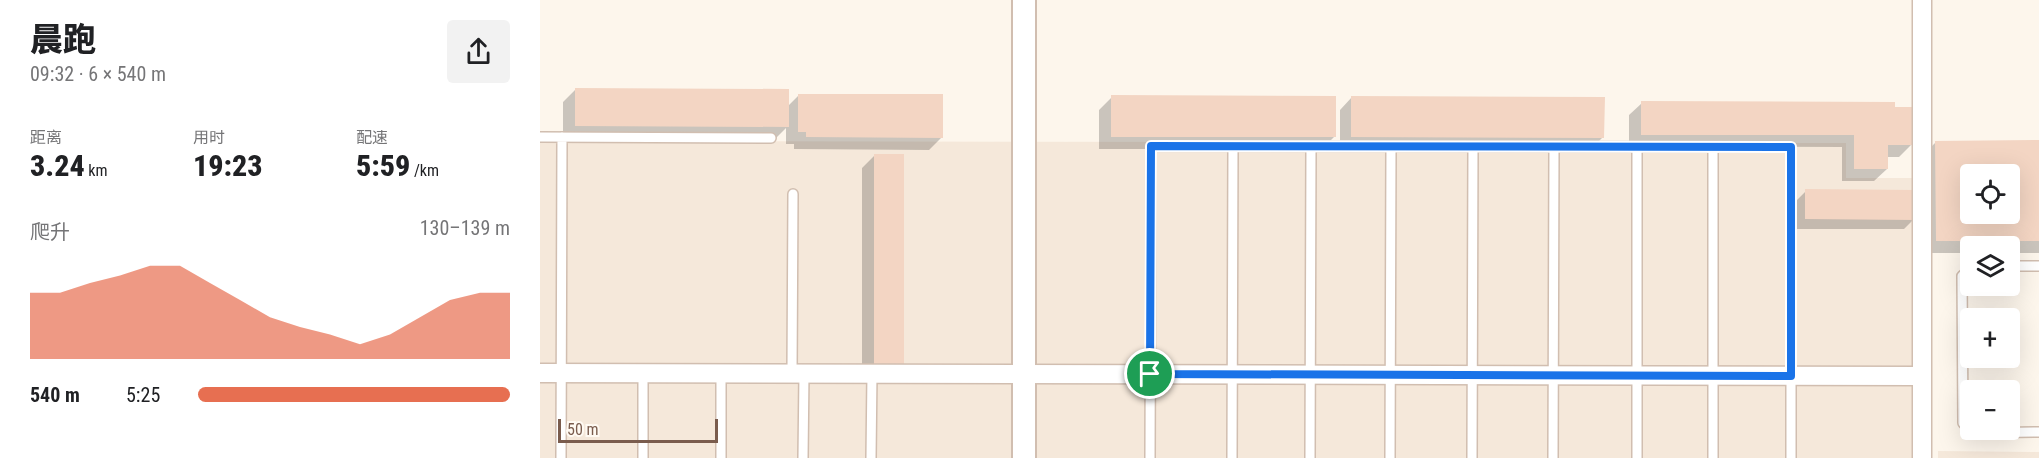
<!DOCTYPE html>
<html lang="zh">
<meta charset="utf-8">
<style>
body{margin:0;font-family:"Roboto Condensed","Noto Sans SC",sans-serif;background:#f2f2f2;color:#202124;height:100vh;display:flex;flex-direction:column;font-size:22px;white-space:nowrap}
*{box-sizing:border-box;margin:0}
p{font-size:20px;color:#757577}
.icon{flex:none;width:33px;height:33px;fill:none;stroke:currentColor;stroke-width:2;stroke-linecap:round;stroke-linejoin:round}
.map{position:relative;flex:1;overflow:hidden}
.sheet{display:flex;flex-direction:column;background:#fff;width:540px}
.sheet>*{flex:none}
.controls{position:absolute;left:1420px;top:164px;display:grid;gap:12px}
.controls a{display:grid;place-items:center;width:60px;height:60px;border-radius:6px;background:#fff;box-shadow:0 6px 24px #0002;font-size:30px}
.scale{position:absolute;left:18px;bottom:15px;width:160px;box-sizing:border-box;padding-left:6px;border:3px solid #7a5c4d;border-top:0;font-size:16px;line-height:21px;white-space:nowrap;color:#7a5c4d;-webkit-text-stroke:4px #fffaf3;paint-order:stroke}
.pin{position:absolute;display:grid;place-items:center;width:51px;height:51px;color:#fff;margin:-26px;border:3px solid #fff;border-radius:50%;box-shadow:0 2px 6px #0007}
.round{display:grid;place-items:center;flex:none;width:63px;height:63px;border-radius:6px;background:#f2f2f2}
.headline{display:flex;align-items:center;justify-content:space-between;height:102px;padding:0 30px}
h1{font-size:33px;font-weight:800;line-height:45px}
.figures{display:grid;grid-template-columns:repeat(3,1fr);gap:9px;height:102px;padding:6px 30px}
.figures div{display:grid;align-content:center}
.figures b{font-size:30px;font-weight:800}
.figures small{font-size:16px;font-weight:400}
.figures p{font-size:16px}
.chart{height:168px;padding:12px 30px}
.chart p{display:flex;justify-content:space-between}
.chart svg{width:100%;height:108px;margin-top:6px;fill:#e76f51;opacity:.7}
ul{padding:0 30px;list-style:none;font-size:20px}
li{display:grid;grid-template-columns:96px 72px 1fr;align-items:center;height:45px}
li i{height:15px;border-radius:8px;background:#e76f51}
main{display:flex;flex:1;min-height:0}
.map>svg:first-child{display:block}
.residential{fill:#f5e8da}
.shadow{fill:#0003;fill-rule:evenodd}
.building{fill:#f3d5c3;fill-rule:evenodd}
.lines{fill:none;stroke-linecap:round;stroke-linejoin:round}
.service-casing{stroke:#d1beb0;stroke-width:12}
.minor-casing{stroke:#d1beb0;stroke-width:21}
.tertiary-casing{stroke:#d1beb0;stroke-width:26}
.service{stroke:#fff;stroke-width:9}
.minor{stroke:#fff;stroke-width:18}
.tertiary{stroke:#fff;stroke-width:22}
.route-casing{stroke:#fff;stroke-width:12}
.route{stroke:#1a73e8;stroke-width:8}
</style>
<main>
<section class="sheet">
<div class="headline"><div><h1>晨跑</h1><p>09:32 · 6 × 540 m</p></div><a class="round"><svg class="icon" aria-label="share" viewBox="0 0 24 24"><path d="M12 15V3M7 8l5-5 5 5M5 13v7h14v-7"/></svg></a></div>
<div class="figures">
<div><p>距离</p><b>3.24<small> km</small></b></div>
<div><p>用时</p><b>19:23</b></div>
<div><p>配速</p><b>5:59<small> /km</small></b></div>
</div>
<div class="chart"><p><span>爬升</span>130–139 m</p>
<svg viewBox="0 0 160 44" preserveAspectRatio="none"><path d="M0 44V17L10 17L20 13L30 10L40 6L50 6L60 13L70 20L80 27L90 31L100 34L110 38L120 34L130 27L140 20L150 17L160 17V44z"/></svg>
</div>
<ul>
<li><b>540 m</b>5:25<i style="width:100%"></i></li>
</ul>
</section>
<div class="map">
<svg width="1499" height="458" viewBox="0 0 1499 458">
<rect width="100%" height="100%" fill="#fdf6ec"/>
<path class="residential" d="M0,141L1306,143V178H1378L1377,458H0Z
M1398,451L1499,452V458H1398Z"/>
<path class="shadow" d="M35,90L248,106L258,96L402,137L389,150L254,149V144H246V128L235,139L23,138V102Z
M572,97L794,137L782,149H559V110Z
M812,97L1063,137L1050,150L800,149V110Z
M1102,103L1353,109L1372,144L1359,157H1347V169L1334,181H1302V147L1089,146V115Z
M1396,142H1499V253H1470V246H1431V253H1384L1383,155ZM1431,174H1470V213H1431Z
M335,155L362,366L322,379V168Z
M1266,191L1374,219L1364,229H1256V201Z"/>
<path class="building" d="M35,88L249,89V127L35,126Z
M258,94H403V138L266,137V132H258Z
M571,95L796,96V137H571Z
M811,96L1065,97L1064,138L811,137Z
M1101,101L1355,102V107H1373V145H1348V169H1314V135H1101Z
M1499,140V241H1396L1395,141ZM1431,174H1470V213H1431Z
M334,154H364V367H334Z
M1265,189L1375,190V220L1265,219Z"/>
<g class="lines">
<g class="service-casing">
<path id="service" d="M0,137L231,138
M1470,266H1499
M1431,268L1422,276L1423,423L1433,433L1499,432
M252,373L253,194
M21,458L22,137
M103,458V373
M181,458V373
M263,458L264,373
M331,458L332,373
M610,458L611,146L1251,147V458
M692,458L693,146
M770,458L771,146
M850,458L851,146
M932,458L933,146
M1013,458L1014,147
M1097,458V147
M1173,458V147"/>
</g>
<g class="minor-casing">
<path id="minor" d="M1382,0V458
M0,373L1382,376"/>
</g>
<g class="tertiary-casing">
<path id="tertiary" d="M484,458V0"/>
</g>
<use href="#service" class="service"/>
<use href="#minor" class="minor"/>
<use href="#tertiary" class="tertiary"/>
</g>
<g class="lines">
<g class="route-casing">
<path id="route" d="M611,146L1251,147V376L610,374Z"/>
</g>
<use href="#route" class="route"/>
</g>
</svg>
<div class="controls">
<a><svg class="icon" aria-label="locate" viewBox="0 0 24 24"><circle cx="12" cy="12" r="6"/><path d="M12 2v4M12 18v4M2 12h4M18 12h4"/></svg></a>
<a><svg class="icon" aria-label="layers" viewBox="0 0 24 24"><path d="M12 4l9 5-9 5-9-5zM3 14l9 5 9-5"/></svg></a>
<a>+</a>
<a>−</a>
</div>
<div class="scale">50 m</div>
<div class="pin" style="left:610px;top:374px;background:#1e9e55"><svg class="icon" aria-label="arrive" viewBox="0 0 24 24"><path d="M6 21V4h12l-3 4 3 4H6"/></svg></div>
</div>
</main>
